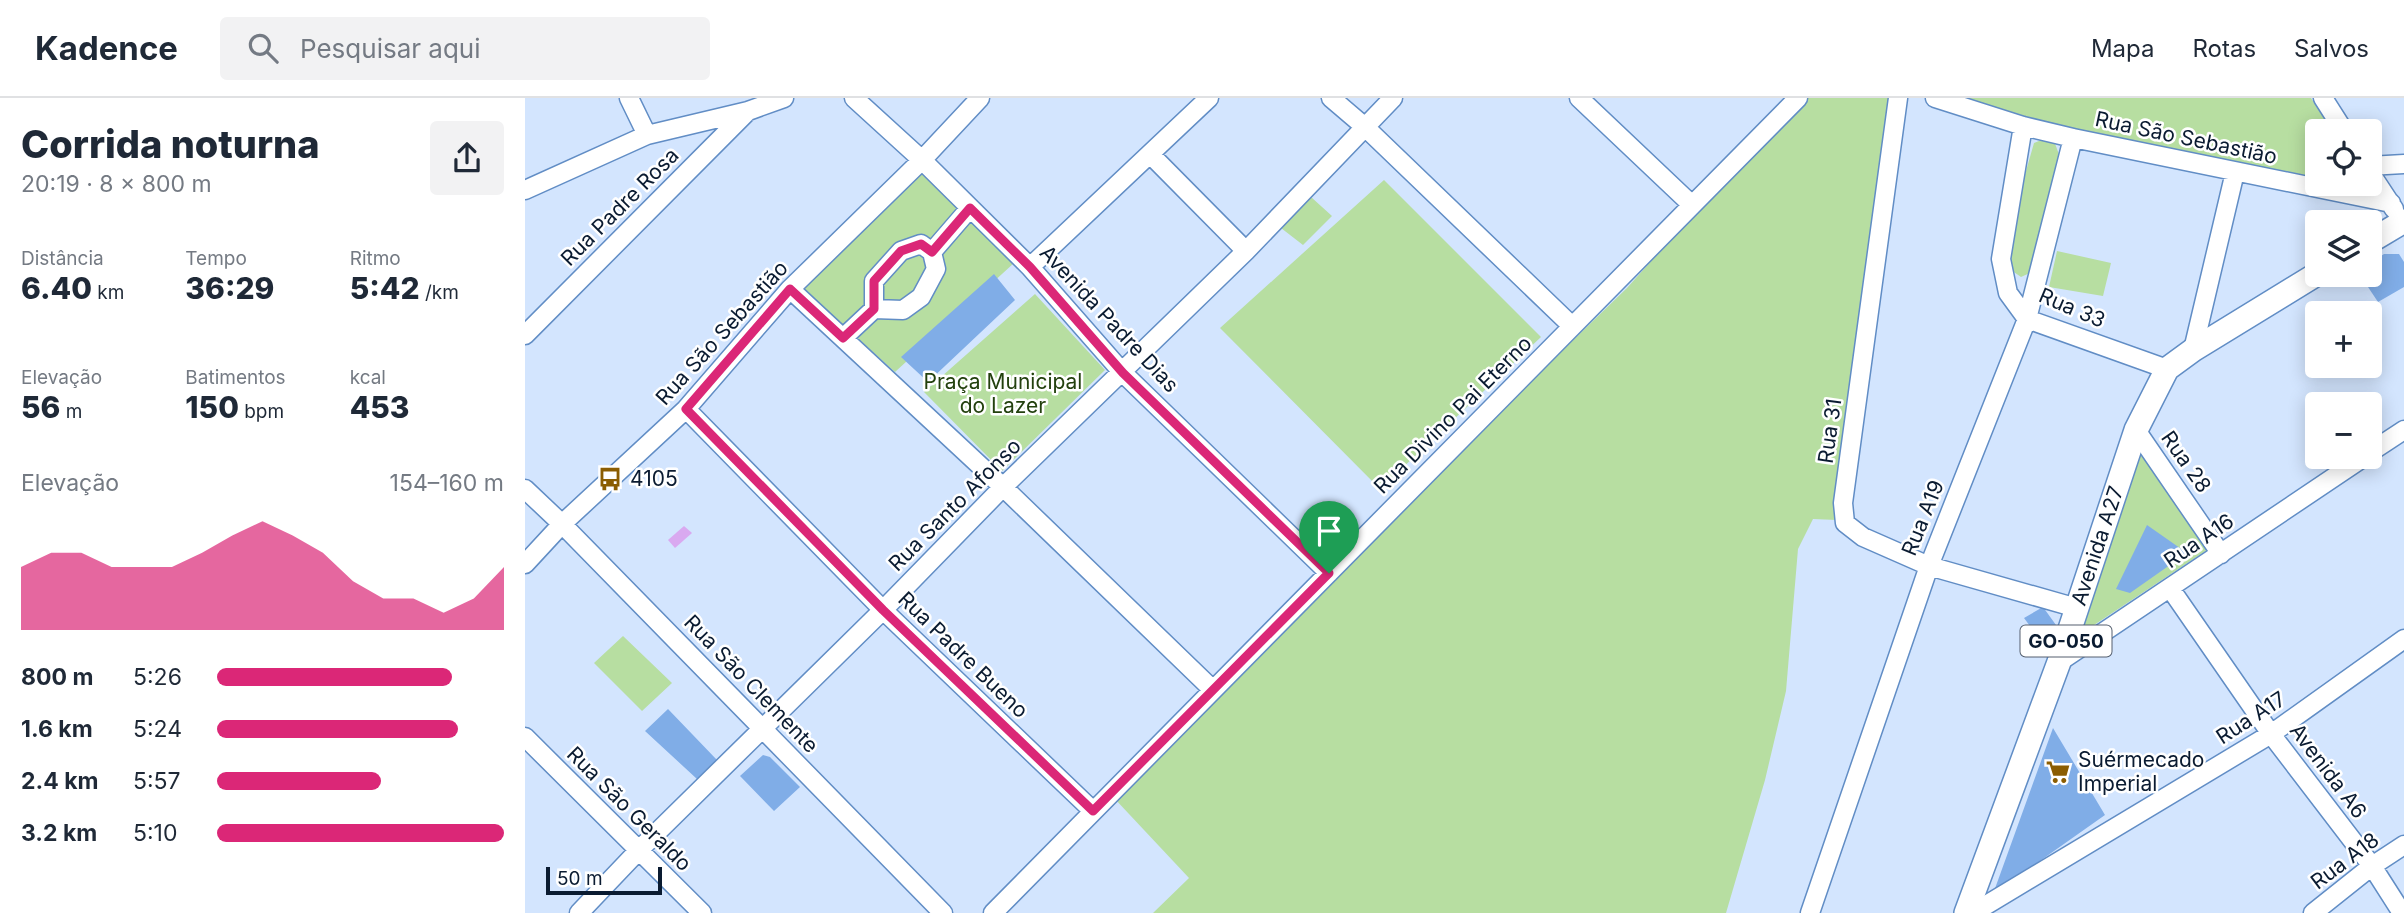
<!DOCTYPE html>
<html lang="pt">
<meta charset="utf-8">
<style>
body{margin:0;font-family:Inter,sans-serif;background:#f2f2f3;color:#1f2937;height:100vh;display:flex;flex-direction:column;font-size:26px;white-space:nowrap}
*{box-sizing:border-box;margin:0}
p{font-size:23px;color:#747a83}
.icon{flex:none;width:38px;height:38px;fill:none;stroke:currentColor;stroke-width:2;stroke-linecap:round;stroke-linejoin:round}
.map{position:relative;flex:1;overflow:hidden}
.details{display:flex;flex-direction:column;background:#fff;width:525px}
.details>*{flex:none}
.tools{position:absolute;left:1780px;top:21px;display:grid;gap:14px}
.tools a{display:grid;place-items:center;width:77px;height:77px;border-radius:7px;background:#fff;box-shadow:0 4px 18px #0003;font-size:35px}
.scale{position:absolute;left:21px;bottom:18px;width:116px;box-sizing:border-box;padding-left:7px;border:4px solid #0a1b31;border-top:0;font-size:19px;line-height:24px;white-space:nowrap;color:#0a1b31;-webkit-text-stroke:5px #fff;paint-order:stroke}
.pin{position:absolute;display:grid;place-items:center;width:60px;height:60px;color:#fff;margin:-72px -30px;border-radius:50% 50% 50% 0;rotate:-45deg;box-shadow:0 0 7px #0007}
.pin .icon{rotate:45deg}
.round{display:grid;place-items:center;flex:none;width:74px;height:74px;border-radius:7px;background:#f2f2f3}
.headline{display:flex;align-items:center;justify-content:space-between;height:119px;padding:0 21px}
h1{font-size:38px;font-weight:800;line-height:52px}
.stats{display:grid;grid-template-columns:repeat(3,1fr);gap:10px;height:119px;padding:7px 21px}
.stats div{display:grid;align-content:center}
.stats b{font-size:30px;font-weight:800}
.stats small{font-size:19px;font-weight:400}
.stats p{font-size:19px}
.chart{height:196px;padding:14px 21px}
.chart p{display:flex;justify-content:space-between}
.chart svg{width:100%;height:126px;margin-top:7px;fill:#db2777;opacity:.7}
ul{padding:0 21px;list-style:none;font-size:23px}
li{display:grid;grid-template-columns:112px 84px 1fr;align-items:center;height:52px}
li i{height:18px;border-radius:9px;background:#db2777}
header{display:flex;align-items:center;gap:42px;box-sizing:border-box;height:98px;padding:0 35px;background:#fff;border-bottom:2px solid #e0e1e3}
header strong{font-size:33px}
nav{display:flex;gap:38px;margin-inline-start:auto;font-size:24px}
.search{width:490px;height:63px;background:#f2f2f3;display:flex;align-items:center;gap:18px;box-sizing:border-box;padding:0 24px;border-radius:7px;color:#747a83;font-size:26px}
main{display:flex;flex:1;min-height:0}
.map>svg:first-child{display:block}
.green{fill:#b7dea1}
.water{fill:#d9a9f0}
.building{fill:#80ade7}
.lines{fill:none;stroke-linecap:round;stroke-linejoin:round}
.minor-casing{stroke:#618dc5;stroke-width:21}
.major-casing{stroke:#618dc5;stroke-width:26}
.minor{stroke:#fff;stroke-width:18}
.major{stroke:#fff;stroke-width:23}
.route-casing{stroke:#fff;stroke-width:14}
.route{stroke:#db2777;stroke-width:9}
.labels{text-anchor:middle;stroke-width:5;stroke-linejoin:round;paint-order:stroke}
.shield{fill:#fff;stroke:#545f6f;stroke-width:2}
.shield-label{font-size:19px;font-weight:bold;fill:#0a1b31}
.street-label{font-size:21px;fill:#0a1b31;stroke:#fff}
.park-label{font-size:21px;fill:#23410e;stroke:#fff}
.poi-label{font-size:21px;fill:#0a1b31;stroke:#fff;text-anchor:start}
</style>
<header>
<strong>Kadence</strong>
<div class="search"><svg class="icon" aria-label="search" viewBox="0 0 24 24"><circle cx="10" cy="10" r="6"/><path d="M15 15l6 6"/></svg>Pesquisar aqui</div>
<nav><a>Mapa</a><a>Rotas</a><a>Salvos</a></nav>
</header>
<main>
<section class="details">
<div class="headline"><div><h1>Corrida noturna</h1><p>20:19 · 8 × 800 m</p></div><a class="round"><svg class="icon" aria-label="share" viewBox="0 0 24 24"><path d="M12 15V3M7 8l5-5 5 5M5 13v7h14v-7"/></svg></a></div>
<div class="stats">
<div><p>Distância</p><b>6.40<small> km</small></b></div>
<div><p>Tempo</p><b>36:29</b></div>
<div><p>Ritmo</p><b>5:42<small> /km</small></b></div>
</div>
<div class="stats">
<div><p>Elevação</p><b>56<small> m</small></b></div>
<div><p>Batimentos</p><b>150<small> bpm</small></b></div>
<div><p>kcal</p><b>453</b></div>
</div>
<div class="chart"><p><span>Elevação</span>154–160 m</p>
<svg viewBox="0 0 160 44" preserveAspectRatio="none"><path d="M0 44V22L10 17L20 17L30 22L40 22L50 22L60 17L70 11L80 6L90 11L100 17L110 27L120 33L130 33L140 38L150 33L160 22V44z"/></svg>
</div>
<ul>
<li><b>800 m</b>5:26<i style="width:82%"></i></li>
<li><b>1.6 km</b>5:24<i style="width:84%"></i></li>
<li><b>2.4 km</b>5:57<i style="width:57%"></i></li>
<li><b>3.2 km</b>5:10<i style="width:100%"></i></li>
</ul>
</section>
<div class="map">
<svg width="1879" height="815" viewBox="0 0 1879 815">
<rect width="100%" height="100%" fill="#d3e5fe"/>
<path class="green" d="M1282,0H1365L1312,422L1288,421L1273,451L1261,593L1240,682L1201,815H628L664,780L589,700L806,477L1102,190L1170,114Z
M1434,0H1786L1807,33H1792V82L1480,16Z
M1524,39L1529,43L1535,59L1507,174L1496,179L1486,172L1483,136L1509,45Z
M398,71L489,165L370,274L277,190Z
M859,82L1016,239L855,391L695,230Z
M786,99L807,118L778,147L756,130Z
M1532,153L1586,165L1578,198L1524,189Z
M510,196L580,272L477,373L399,294Z
M1613,352L1682,452L1557,535L1553,536Z
M98,538L147,585L117,613L69,565Z"/>
<path class="water" d="M159,428L167,435L150,450L143,442Z"/>
<path class="building" d="M1859,156H1874L1879,164V189L1853,204L1835,177H1844V166Z
M469,176L490,202L403,284L376,259Z
M1622,427L1662,455L1605,495L1591,491Z
M1518,509L1531,527L1513,539L1499,520Z
M143,611L192,662L172,681L120,633Z
M1528,630L1580,717L1468,796Z
M238,657L245,659L275,689L249,713L215,678Z"/>
<g class="lines">
<g class="minor-casing">
<path id="minor" d="M104,0L122,37
M329,0L397,62L505,169L598,275L804,475
M806,0L840,29L1047,228
M1054,0L1167,107
M1373,0L1318,405L1320,425L1338,439L1404,468L1552,510
M1410,0L1498,28L1548,40L1866,105
M1798,0L1819,33
M1498,28L1476,161L1483,195L1502,221L1642,271
M626,57L721,153
M1844,68L1879,66
M1844,73L1869,111
M0,92L122,37L223,13L259,0
M407,154L445,110
M505,169L684,0
M265,191L478,389L688,592
M0,237L223,13
M318,240L349,211L378,212L396,199L411,171L407,154L396,146L376,153L349,183V211
M1668,252L1710,74
M161,311L358,512L568,713
M1611,332L1696,456
M1844,355L1879,332
M0,391L37,426L418,815
M0,466L37,426L161,311L265,191L397,62L455,0
M1645,490L1746,636L1847,768L1877,815
M1534,564L1839,359
M0,639L177,815
M54,815L114,752L358,512L478,389L721,153L868,0
M468,815L1273,0
M1285,815L1404,468L1502,221L1548,40
M1448,815L1746,636L1879,541
M1788,815L1847,768L1879,747"/>
</g>
<g class="major-casing">
<g id="major">
<path d="M1844,144L1879,123"/>
<path id="s1" d="M1441,815L1534,564L1611,332L1642,271L1668,252L1792,176"/>
</g>
</g>
<use href="#minor" class="minor"/>
<use href="#major" class="major"/>
</g>
<g class="lines">
<g class="route-casing">
<path id="route" d="M445,110L505,169L598,275L804,475L568,713L358,512L161,311L265,191L318,240L349,211V183L376,153L396,146L407,154Z"/>
</g>
<use href="#route" class="route"/>
</g>
<defs>
<g id="bus-bare" transform="scale(1.89)"><path d="M-5-6H5V4H4V6H2V4H-2V6H-4V4H-5ZM-3.5-4V0h7V-4ZM-3.5 1.2v1.5H-2V1.2ZM2 1.2v1.5H3.5V1.2Z" fill="#8b5d02" stroke="#fff" stroke-width="2.5" paint-order="stroke"/></g>
<g id="supermarket-bare" transform="scale(1.89)"><path d="M-6-5.5h2.5l.6 2H6L4.5 2H-2.5L-4.4-4H-6ZM-1.5 3.2a1.3 1.3 0 1 0 .1 0ZM3 3.2a1.3 1.3 0 1 0 .1 0Z" fill="#8b5d02" stroke="#fff" stroke-width="2.5" paint-order="stroke"/></g>
</defs>
<g fill-rule="evenodd">
<use href="#bus-bare" x="85" y="381"/>
<use href="#supermarket-bare" x="1533" y="674"/>
</g>
<g class="labels">
<rect class="shield" x="1495.5" y="527.5" width="91" height="31" rx="5"/>
<g class="shield-label">
<text x="1541" y="550">GO-050</text>
</g>
<g class="street-label">
<text transform="translate(1661 40) rotate(12)" y="7">Rua São Sebastião</text>
<text transform="translate(95 109) rotate(-45)" y="7">Rua Padre Rosa</text>
<text transform="translate(1547 210) rotate(23)" y="7">Rua 33</text>
<text transform="translate(584 221) rotate(47)" y="7">Avenida Padre Dias</text>
<text transform="translate(197 235) rotate(-48)" y="7">Rua São Sebastião</text>
<text transform="translate(928 317) rotate(-45)" y="7">Rua Divino Pai Eterno</text>
<text transform="translate(1305 333) rotate(-82)" y="7">Rua 31</text>
<text transform="translate(1661 364) rotate(55)" y="7">Rua 28</text>
<text transform="translate(430 407) rotate(-45)" y="7">Rua Santo Afonso</text>
<text transform="translate(1398 420) rotate(-68)" y="7">Rua A19</text>
<text transform="translate(1674 443) rotate(-34)" y="7">Rua A16</text>
<text dy="7" stroke="none"><textPath href="#s1" startOffset="390">Avenida A27</textPath></text>
<text transform="translate(438 557) rotate(44)" y="7">Rua Padre Bueno</text>
<text transform="translate(226 586) rotate(46)" y="7">Rua São Clemente</text>
<text transform="translate(1726 620) rotate(-33)" y="7">Rua A17</text>
<text transform="translate(1803 673) rotate(53)" y="7">Avenida A6</text>
<text transform="translate(104 711) rotate(45)" y="7">Rua São Geraldo</text>
<text transform="translate(1820 763) rotate(-37)" y="7">Rua A18</text>
</g>
<g class="park-label">
<text x="478" y="291">Praça Municipal<tspan x="478" dy="24">do Lazer</tspan></text>
</g>
<g class="poi-label">
<text x="105" y="388">4105</text>
<text x="1553" y="669">Suérmecado<tspan x="1553" dy="24">Imperial</tspan></text>
</g>
</g>
</svg>
<div class="tools">
<a><svg class="icon" aria-label="locate" viewBox="0 0 24 24"><circle cx="12" cy="12" r="6"/><path d="M12 2v4M12 18v4M2 12h4M18 12h4"/></svg></a>
<a><svg class="icon" aria-label="layers" viewBox="0 0 24 24"><path d="M12 4l9 5-9 5-9-5zM3 14l9 5 9-5"/></svg></a>
<a>+</a>
<a>−</a>
</div>
<div class="scale">50 m</div>
<div class="pin" style="left:804px;top:475px;background:#1e9e55"><svg class="icon" aria-label="arrive" viewBox="0 0 24 24"><path d="M6 21V4h12l-3 4 3 4H6"/></svg></div>
</div>
</main>
